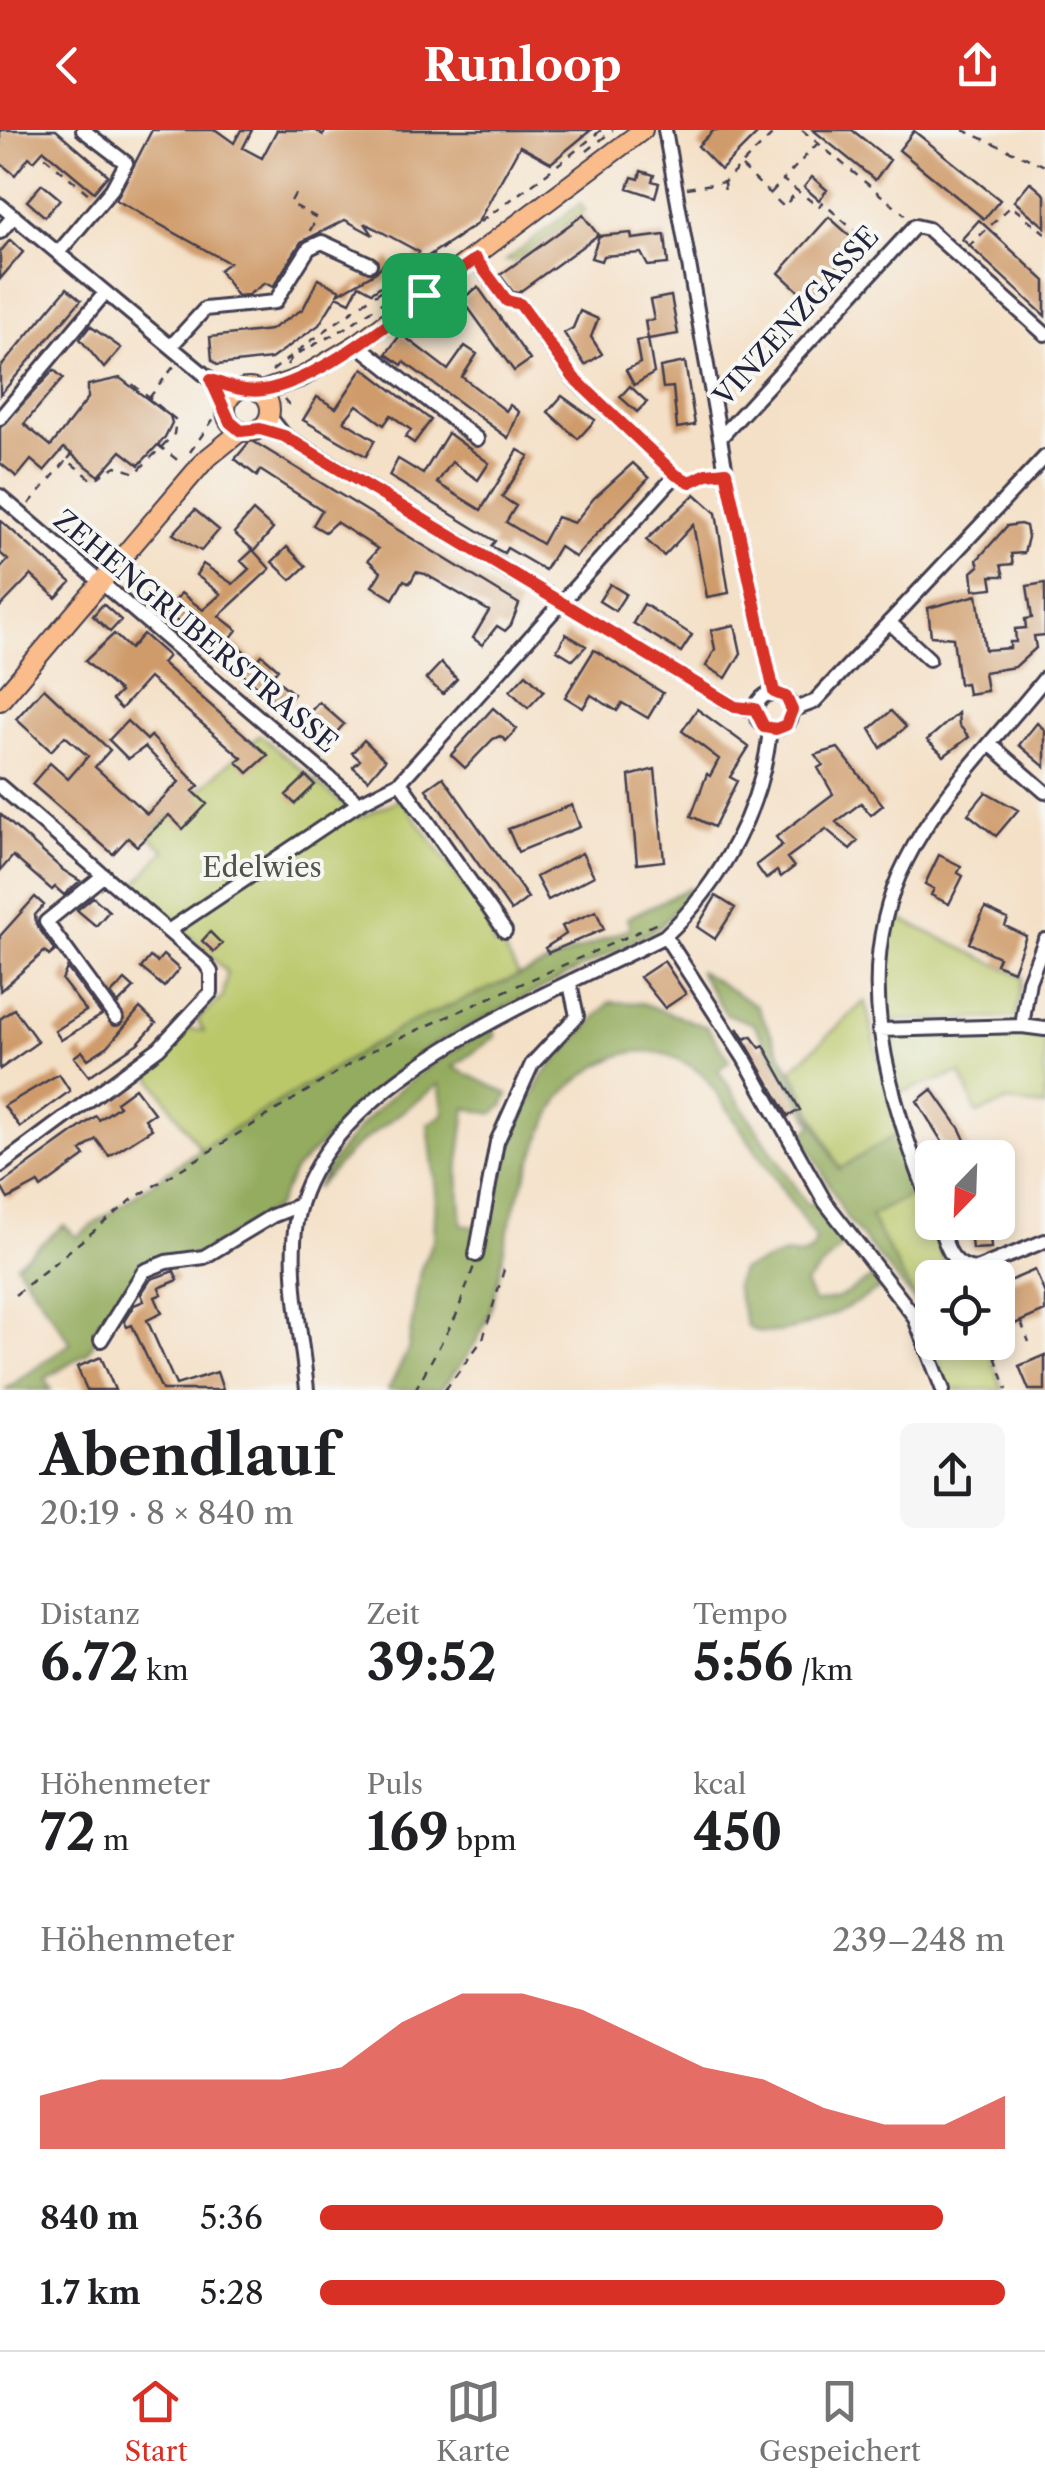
<!DOCTYPE html>
<html lang="de">
<meta charset="utf-8">
<style>
body{margin:0;font-family:"Libre Caslon Text",serif;background:#f6f6f6;color:#202124;height:100vh;display:flex;flex-direction:column;font-size:38px;white-space:nowrap}
*{box-sizing:border-box;margin:0}
p{font-size:32px;color:#757577}
.icon{flex:none;width:55px;height:55px;fill:none;stroke:currentColor;stroke-width:2;stroke-linecap:round;stroke-linejoin:round}
.map{position:relative;height:1260px;overflow:hidden}
.side{display:flex;flex-direction:column;background:#fff;flex:1}
.side>*{flex:none}
.needle{width:65px;rotate:203deg}
.controls{position:absolute;left:915px;top:1010px;display:grid;gap:20px}
.controls a{display:grid;place-items:center;width:100px;height:100px;border-radius:15px;background:#fff;box-shadow:0 5px 15px #0003;font-size:50px}
.pin{position:absolute;display:grid;place-items:center;width:85px;height:85px;color:#fff;margin:-42px;border-radius:20px;box-shadow:0 5px 15px #0006}
.round{display:grid;place-items:center;flex:none;width:105px;height:105px;border-radius:15px;background:#f6f6f6}
.overview{display:flex;align-items:center;justify-content:space-between;height:170px;padding:0 40px}
h1{font-size:55px;font-weight:700;line-height:75px}
.figures{display:grid;grid-template-columns:repeat(3,1fr);gap:15px;height:170px;padding:10px 40px}
.figures div{display:grid;align-content:center}
.figures b{font-size:50px;font-weight:700}
.figures small{font-size:28px;font-weight:400}
.figures p{font-size:28px}
.chart{height:280px;padding:20px 40px}
.chart p{display:flex;justify-content:space-between}
.chart svg{width:100%;height:180px;margin-top:10px;fill:#d93025;opacity:.7}
ul{padding:0 40px;list-style:none;font-size:32px}
li{display:grid;grid-template-columns:160px 120px 1fr;align-items:center;height:75px}
li i{height:25px;border-radius:12px;background:#d93025}
header{display:flex;justify-content:space-between;align-items:center;height:130px;padding:0 40px;background:#d93025;color:#fff;font-size:45px;font-weight:700}
.menu{display:flex;justify-content:space-around;align-items:center;height:140px;border-top:2px solid #e0e0e0;background:#fff;font-size:28px;color:#757577}
.menu a{display:grid;justify-items:center;gap:5px}
.menu .selected{color:#d93025}
.map>svg:first-child{display:block}
.green{fill:#bbc86a;stroke:#6e7552;stroke-width:2.5}
.forest{fill:#94ac5e;stroke:#5b674c;stroke-width:2.5}
.building{fill:#cf9b6b}
.lines{fill:none;stroke-linecap:round;stroke-linejoin:round}
.minor-casing{stroke:#423e50;stroke-width:18}
.major-casing{stroke:#423e50;stroke-width:22}
.path{stroke:#423e50;stroke-width:2.5;stroke-dasharray:8 8;stroke-linecap:butt}
.minor{stroke:#fff;stroke-width:12}
.major{stroke:#f9bc8a;stroke-width:18}
.route-casing{stroke:#fff;stroke-width:20}
.route{stroke:#d93025;stroke-width:12}
.labels{text-anchor:middle;stroke-width:8;stroke-linejoin:round;paint-order:stroke}
.street-label{font-size:28px;fill:#22223b;stroke:#f6f6f2}
.park-label{font-size:28px;fill:#505449;stroke:#f6f6f2}
</style>
<header><svg class="icon" aria-label="back" viewBox="0 0 24 24"><path d="M15 5l-7 7 7 7"/></svg>Runloop<svg class="icon" aria-label="share" viewBox="0 0 24 24"><path d="M12 15V3M7 8l5-5 5 5M5 13v7h14v-7"/></svg></header>
<div class="map">
<svg width="1045" height="1260" viewBox="0 0 1045 1260">
<rect width="100%" height="100%" fill="#f6f6f2"/>
<filter id="ink" filterUnits="userSpaceOnUse"><feTurbulence type="fractalNoise" baseFrequency=".01" numOctaves="2"/><feDisplacementMap in="SourceGraphic" scale="20" xChannelSelector="R" yChannelSelector="G"/><feConvolveMatrix kernelMatrix="1 2 1 2 8 2 1 2 1" color-interpolation-filters="sRGB"/></filter>
<filter id="wash" filterUnits="userSpaceOnUse"><feTurbulence type="fractalNoise" baseFrequency=".0048" numOctaves="4" result="noise"/><feDisplacementMap in="SourceGraphic" scale="40" xChannelSelector="R" yChannelSelector="G"/><feGaussianBlur stdDeviation="2.25" result="paint"/><feColorMatrix in="noise" values="0 0 0 0 0 0 0 0 0 0 0 0 0 0 0 0 0 1.4 0 .05"/><feComposite in="paint" operator="in"/></filter>
<g filter="url(#wash)">
<rect width="100%" height="100%" fill="#f4e0c6"/>
<path class="green" d="M580,74L585,80L515,131H506Z
M260,605L359,688L398,670L404,672L485,785L494,815L503,817L519,846L407,894L200,1019L147,941L188,899L204,901L197,890L223,867L227,842L136,754L165,720L148,706Z
M896,787L1023,847L1016,888L888,891L885,834Z
M865,871L897,1004L840,1040L792,939Z
M1018,904L1045,909V977L1008,971L977,984L961,943L899,963L889,907Z
M917,1062L945,1133L961,1147L932,1148V1212L986,1213L1003,1260H948L919,1176L869,1086Z"/>
<path class="forest" d="M689,758L692,761L660,797L425,919L353,981L294,1041L276,1077L201,1124L141,1139L87,1223L45,1249L51,1260H5L71,1213L16,1134L64,1095L76,1107L200,1019L407,894L630,798L627,788Z
M698,840L757,876L839,1039L897,1004L917,1062L870,1086L919,1176L847,1089L803,1005L813,995L754,894L726,884Z
M610,872L642,873L707,897L730,930L718,940L807,1075L815,1072L845,1113L805,1154L814,1173L838,1168L874,1147L883,1156C854,1176 779,1217 747,1197L735,1155L741,1140L785,1124L801,1126L812,1121L816,1109L706,948C680,925 649,914 616,927C600,934 577,949 565,962C547,981 512,1080 506,1109C500,1137 497,1164 486,1191C476,1217 458,1238 440,1260H388L408,1220L420,1141L434,1109L436,1061L428,994L444,984L439,954L354,1018L315,1059C356,986 419,936 493,899L496,906L453,937L508,964L503,976L493,984L466,978L458,1043L462,1095L487,1099L517,999L543,945Z"/>
<g id="blocks">
<path class="building" d="M0,0H56L108,45L94,62L44,20L34,31L29,27L15,45L0,33Z
M152,0H216L234,13L241,0H252L243,18L262,28L277,0H315L323,5L326,0H591L551,33L520,16L477,94L410,138L419,122L365,93L373,105L345,90L301,112L273,157L265,153L248,165L237,166L219,140L229,133L116,70Z
M714,0H761L721,40L698,16Z
M813,0H852L890,30L875,50Z
M914,1L1000,70L984,89L899,20Z
M641,41L654,45L652,51L659,53L655,67L628,58L632,47L639,49Z
M812,47L827,60L819,70L804,57Z
M1030,52L1045,65V97L1014,71Z
M42,54L60,69L45,87L27,71Z
M583,85L598,105L518,163L513,162L500,145Z
M829,87L858,113L807,169L779,143Z
M979,90L1045,151V186L962,109Z
M631,103L632,109L665,105L668,134L648,136L641,123L603,126L601,131L591,128L599,106Z
M10,110L23,122L0,149V122Z
M389,128L400,143L372,162L359,155L350,172L337,166L319,195L271,229L217,235L212,230L210,207L270,200L303,179L318,149L340,160L338,164L376,142Z
M478,157L530,230L514,241L462,169Z
M67,158L81,170L0,265V238Z
M671,166L678,204L648,209L645,191L654,190L650,170Z
M580,181L598,189L591,207L602,224L585,235L564,203L573,198Z
M90,196L121,218L104,238L80,209Z
M401,204L448,240L465,216L477,224L462,247L506,281L510,275L519,282L508,308L404,232L402,235L386,224Z
M648,209L654,243L634,255L626,240L640,233L636,211Z
M685,232L695,295L677,298L673,257L663,258L660,237Z
M363,238L431,290L414,313L405,307L411,300L391,285L384,295L357,275L344,291L375,310L366,326L303,290L317,267L336,278Z
M54,240L63,248L24,294L51,316L88,268V255L120,248L170,286L172,293L165,307L139,335L121,321L99,346L64,318L44,341L31,330L17,347L0,333V298Z
M630,256L647,272L637,282L620,267Z
M562,266L595,290L578,309L548,282Z
M448,303L489,333L478,350L452,332L437,353L481,380L518,320L529,326L502,367L516,376L506,392L542,414L557,387L574,393L594,368L633,333L649,348L575,427L559,416L545,440L507,418L504,423L491,416L495,411L389,346L398,329L423,344Z
M251,310L519,474L511,495L505,501L497,496L482,515L473,508L489,481L425,444L416,442L410,453L404,450L393,469L372,456L381,442L368,430L378,419L336,392L325,402L313,395L322,380L260,340L257,346L235,329Z
M695,364L716,383L729,463L707,467L693,395L664,426L646,410Z
M195,380L219,400L201,421L173,404Z
M253,381L273,399L254,421L234,403Z
M0,390L71,452L56,468L31,445L0,477V439L8,430L0,423Z
M1020,394L1026,396L1028,407L1024,423L1011,424L1013,434L1001,435L1004,446H991L993,458L974,460L972,442L979,436L977,430L1007,396Z
M287,417L306,436L291,450L272,432Z
M253,420L270,439L219,486L237,500L226,514L206,498L196,507L166,482L181,463L203,480L221,464L196,445L203,434L233,454L249,439L241,431Z
M1045,453V505L1034,506L1036,518L1015,537L984,542L987,561L968,564L966,553L959,554L953,508L931,506L928,478L977,465L985,520L1010,518V512H1016L1015,499L1026,498L1025,489L1032,488L1027,456Z
M610,454L626,464L615,481L599,471Z
M103,474L121,490L110,502L93,486Z
M644,474L692,505L681,522L633,493Z
M735,495L741,523L726,548L706,536L715,519L711,500Z
M114,504L130,519L143,504L168,526L162,533L268,625L248,643L237,632L242,628L149,548L121,579L112,570L120,562L85,531Z
M566,504L586,516L573,530L557,520Z
M236,514L256,532L262,525L278,539L272,546L294,564L283,578L224,528Z
M594,520L663,563L648,588L622,573L617,581L591,565L583,578L565,567Z
M441,533L457,549L443,564L426,549Z
M526,544L544,561L528,578L510,561Z
M44,558L110,620L95,637L147,684L179,652L145,617L128,629L109,610L127,591L147,610L151,606L199,656L193,661L207,674L183,699L169,685L137,716L128,708L113,724L32,654L50,633L68,649L88,626L65,606L51,621L16,589Z
M319,572L344,594L335,604L329,599L322,607L303,590Z
M493,578L517,599L506,611L500,606L493,609L465,638L451,625Z
M697,579L749,617L730,647L737,651L714,697L691,686L707,644L710,646L719,629L682,601Z
M891,581L906,597L881,618L870,599Z
M958,583L959,595L969,607L944,626L927,610Z
M1037,593L1045,600V637L1019,615Z
M364,610L385,630L368,650L353,637L360,630L352,623Z
M838,618L883,675L871,685L861,673L836,692L858,711L850,719L826,699L787,728L794,737L781,747L777,741L766,749L756,735L782,715L776,707L833,664L818,638L823,635L815,625Z
M655,639L664,731L637,734L629,646Z
M306,646L315,655L295,674L286,665Z
M443,647L528,768L511,781L426,659Z
M986,662L1018,680L996,706L968,684Z
M572,675L580,697L518,722L508,699Z
M0,684L63,740L80,751L64,765L55,757L52,760L13,726L0,741Z
M582,723L594,746L548,770L536,747Z
M939,725L961,736L958,743L963,746L949,774L931,765L934,759L925,754Z
M716,766L735,778L715,809L697,797Z
M35,767L44,775L35,785L36,794L55,821L49,826L45,821L0,861V806Z
M93,767L109,781L96,796L77,780Z
M985,778L1008,789L1005,796L1026,806L1013,841L996,834L999,827L969,813Z
M596,781L604,799L548,823L545,818L566,804L562,796Z
M210,802L222,814L214,822L202,811Z
M163,825L179,839L164,857L141,838L150,827L157,832Z
M664,831L686,864L665,878L640,847Z
M67,838L102,885L61,910L55,901L86,881L62,850Z
M125,850L134,858L118,874L111,864Z
M140,878L156,893L138,913L89,946L74,927L82,921L88,929L108,916Z
M14,879L38,912L0,939V889Z
M737,898L745,909L751,906L760,918L764,916L800,980L788,986Z
M59,944L70,961L20,997L4,976Z
M135,958L154,983L145,989L152,999L109,1026L96,1009L81,1021L85,1026L41,1058L38,1053L8,1069L0,1055L96,986L99,990L119,976L116,972Z
M932,959L960,999L973,1028H952L917,971Z
M969,1092H989L991,1118L972,1119Z
M1035,1140L1045,1164V1181L1003,1199L998,1185V1156Z
M174,1141L178,1150L159,1158L162,1164L155,1167L162,1183L147,1190L176,1255L217,1242L223,1260H162L132,1195L127,1197L124,1191L134,1175L144,1171L141,1164L151,1149Z
M1045,1225V1260H1029L1019,1236Z
M101,1227L115,1260H87L77,1237Z"/>
</g>
</g>
<g filter="url(#ink)">
<use href="#blocks" fill-opacity="0" stroke="#423e50" stroke-width="2.5"/>
<g class="lines">
<g class="minor-casing">
<path id="minor" d="M665,0L726,342L774,562
M0,75L211,250L238,260
M0,102L14,86
M58,123L112,59L126,33L83,0
M357,214L477,309
M171,216L205,179L275,172L309,118L322,112L370,134
M211,250L226,277
M269,286L285,306
M0,288L105,163
M260,299L285,306L735,577L755,579
M721,307L915,96L928,99L1045,204
M0,366L359,673
M889,492L929,529
M756 581a18 18 0 1 1 36 0a18 18 0 1 1-36 0Z
M792,580L814,572L1045,327
M991,615L1045,662
M400,652L505,801
M0,656L205,833L211,842V862L159,918L0,1036
M104,745L46,792L116,888
M168,801L359,673L400,652L676,345L574,249L520,174L507,171L475,129
M665,806L744,928L825,1072L914,1186L943,1260
M1022,896L1029,851L1045,810
M879,900L1022,896L1045,899
M932,1078C890,969 848,844 906,731C939,664 999,606 1045,548
M938,1092C946,1114 950,1137 976,1139L1045,1111
M476,1125L497,1012L532,934L577,886L570,854
M101,1210L144,1141L166,1132L204,1127L272,1086L300,1075
M307,1260C302,1207 288,1145 296,1092C319,950 552,864 665,806C721,754 763,676 770,599"/>
</g>
<g class="major-casing">
<path id="major" d="M226 280a22 22 0 1 1 44 0a22 22 0 1 1-44 0Z
M259,262L302,247L357,214L643,0
M0,571L205,330L241,301"/>
</g>
<path class="path" d="M802,0L905,85
M963,0L1045,36
M818,13L783,50L819,77L822,72L875,119
M587,21L613,0
M45,27L90,65
M742,37L784,77L796,62
M724,52L725,65
M687,58L724,52L777,0
M771,63L782,51
M295,64L290,73L317,88L308,104
M968,117L1011,76L1045,103
M287,235L293,226L344,199L416,149
M272,241C378,157 496,88 601,0
M149,268L175,235
M284,269L291,277
M158,315L180,332
M190,322L217,284
M68,329L78,317
M686,350L715,343
M29,374L67,330L93,350L116,336L136,343L174,304L176,290L131,253
M15,1165L133,1069L373,920L660,792
M1021,1192L1029,1212
M990,1212L1007,1260
M415,1260L456,1186L474,1136
M445,1260L483,1209L506,1133"/>
<use href="#minor" class="minor"/>
<use href="#major" class="major"/>
</g>
</g>
<g class="lines" filter="url(#ink)">
<g class="route-casing">
<path id="route" d="M476,129L507,171L520,174L574,248L676,345L690,352L707,344L726,342L774,562L786,567L792,580L786,595L776,599L764,597L755,579L735,577L284,306L260,299L241,301L230,292L211,250C228,256 246,263 263,260C326,251 421,166 476,129Z"/>
</g>
<use href="#route" class="route"/>
</g>
<g class="labels">
<g class="street-label">
<text transform="translate(796 186) rotate(-48)" y="10">VINZENZGASSE</text>
<text transform="translate(196 501) rotate(40)" y="10">ZEHENGRUBERSTRASSE</text>
</g>
<g class="park-label">
<text x="262" y="747">Edelwies</text>
</g>
</g>
</svg>
<div class="controls">
<a><svg class="needle" viewBox="-14 -14 28 28"><path d="M0-13l5 13h-10z" fill="#e53935"/><path d="M0 13l5-13h-10z" fill="#757577"/></svg></a>
<a><svg class="icon" aria-label="locate" viewBox="0 0 24 24"><circle cx="12" cy="12" r="6"/><path d="M12 2v4M12 18v4M2 12h4M18 12h4"/></svg></a>
</div>
<div class="pin" style="left:424px;top:165px;background:#1e9e55"><svg class="icon" aria-label="arrive" viewBox="0 0 24 24"><path d="M6 21V4h12l-3 4 3 4H6"/></svg></div>
</div>
<section class="side">
<div class="overview"><div><h1>Abendlauf</h1><p>20:19 · 8 × 840 m</p></div><a class="round"><svg class="icon" aria-label="share" viewBox="0 0 24 24"><path d="M12 15V3M7 8l5-5 5 5M5 13v7h14v-7"/></svg></a></div>
<div class="figures">
<div><p>Distanz</p><b>6.72<small> km</small></b></div>
<div><p>Zeit</p><b>39:52</b></div>
<div><p>Tempo</p><b>5:56<small> /km</small></b></div>
</div>
<div class="figures">
<div><p>Höhenmeter</p><b>72<small> m</small></b></div>
<div><p>Puls</p><b>169<small> bpm</small></b></div>
<div><p>kcal</p><b>450</b></div>
</div>
<div class="chart"><p><span>Höhenmeter</span>239–248 m</p>
<svg viewBox="0 0 160 44" preserveAspectRatio="none"><path d="M0 44V31L10 27L20 27L30 27L40 27L50 24L60 13L70 6L80 6L90 10L100 17L110 24L120 27L130 34L140 38L150 38L160 31V44z"/></svg>
</div>
<ul>
<li><b>840 m</b>5:36<i style="width:91%"></i></li>
<li><b>1.7 km</b>5:28<i style="width:100%"></i></li>
</ul>
</section>
<nav class="menu">
<a class="selected"><svg class="icon" aria-label="home" viewBox="0 0 24 24"><path d="M3 11l9-7 9 7M6 9v11h12V9"/></svg>Start</a>
<a><svg class="icon" aria-label="map" viewBox="0 0 24 24"><path d="M3 6l6-2 6 2 6-2v14l-6 2-6-2-6 2zM9 4v14M15 6v14"/></svg>Karte</a>
<a><svg class="icon" aria-label="saved" viewBox="0 0 24 24"><path d="M7 4h10v16l-5-4-5 4z"/></svg>Gespeichert</a>
</nav>
